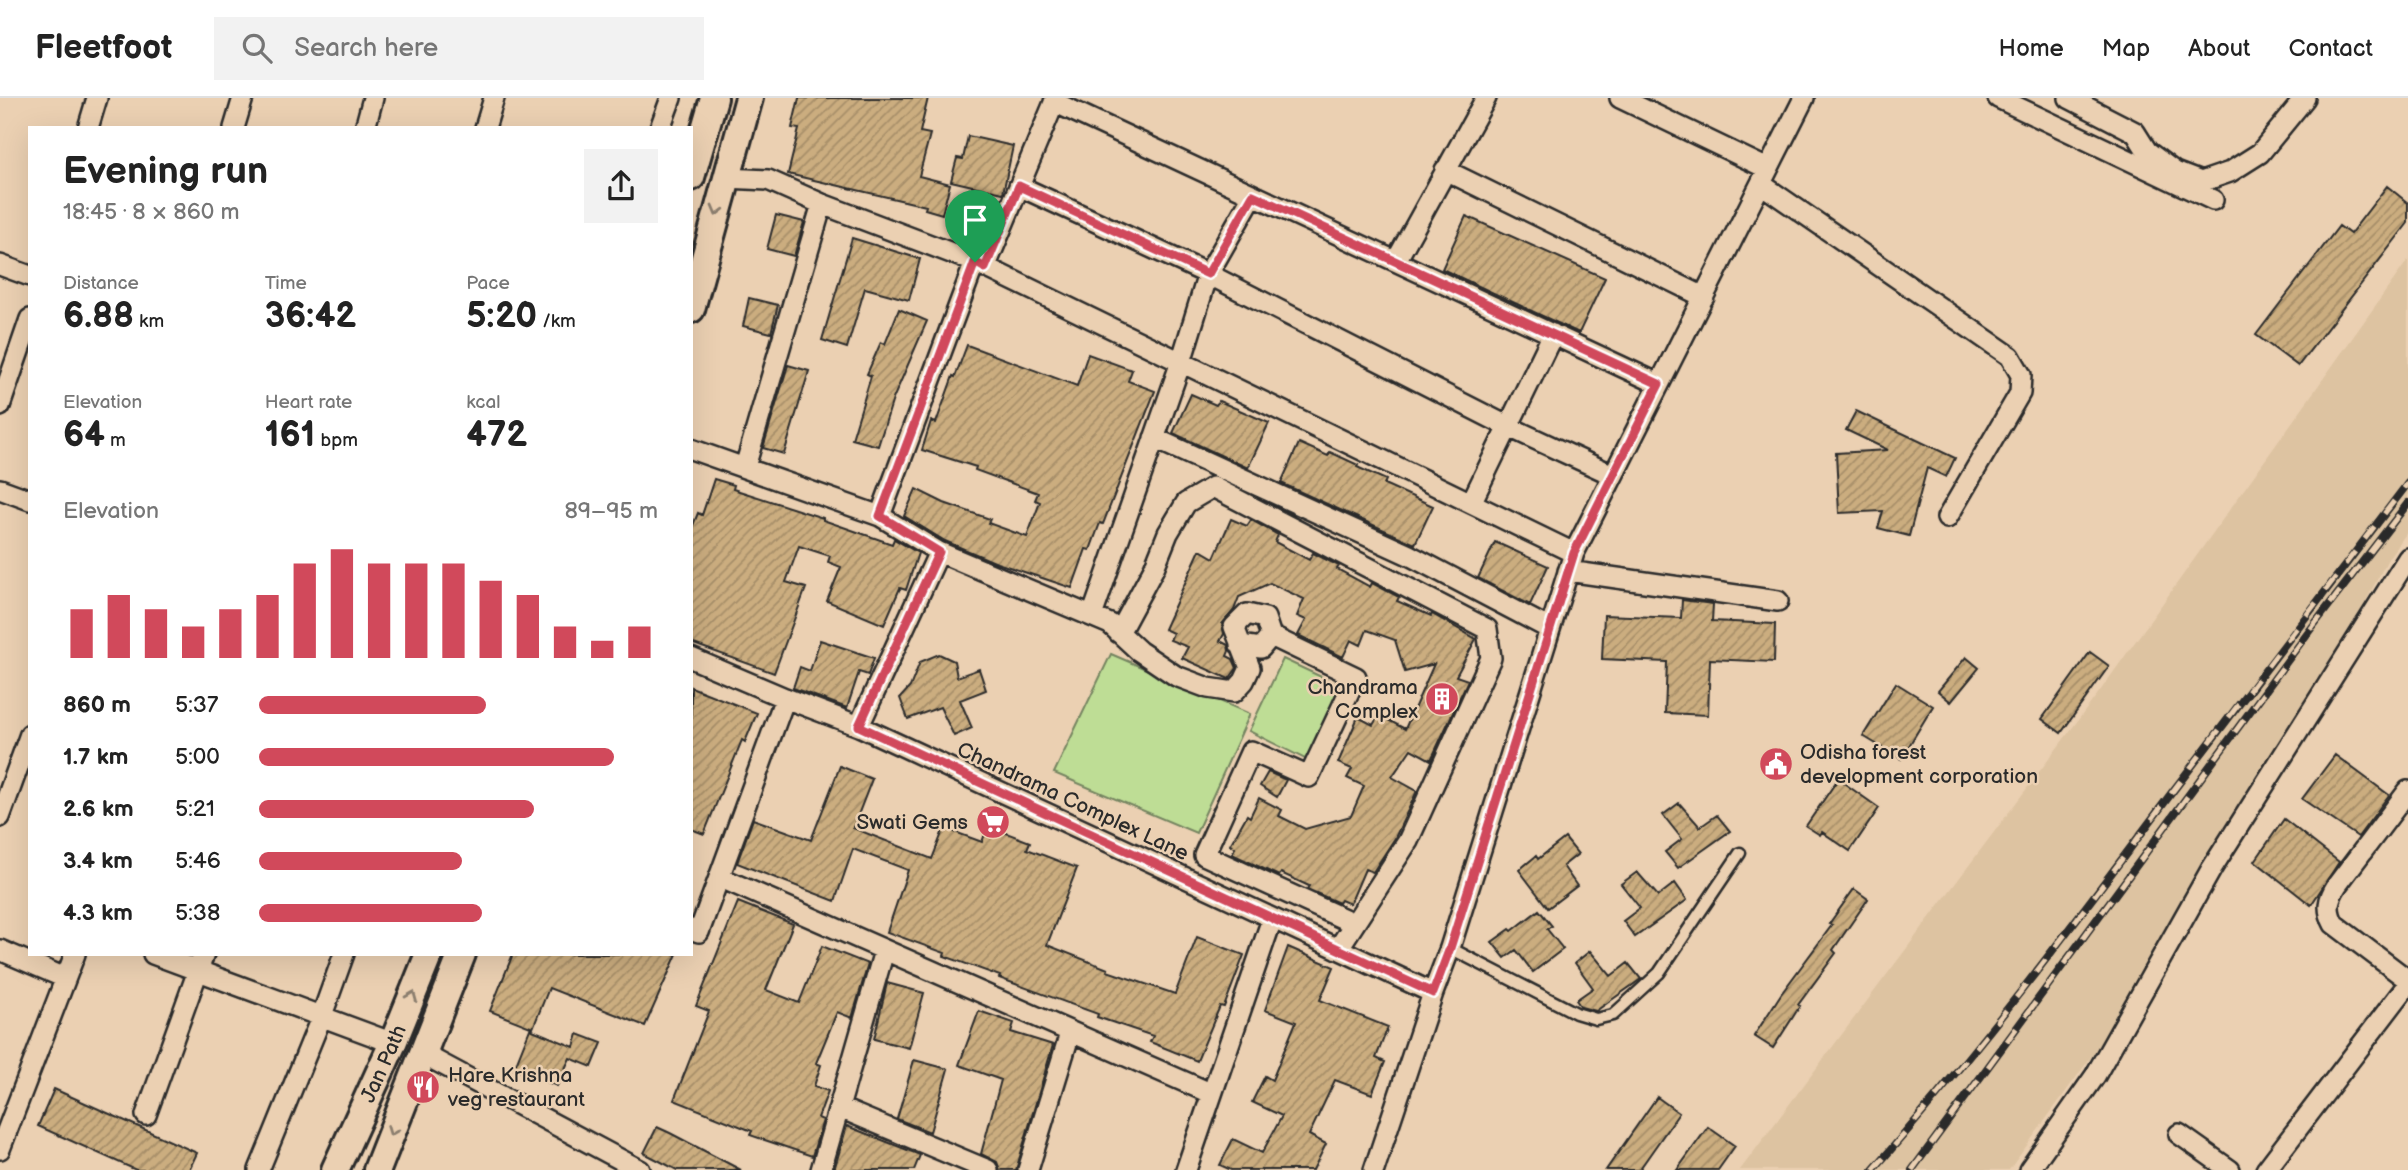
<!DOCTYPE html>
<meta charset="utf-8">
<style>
body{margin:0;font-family:"Balsamiq Sans",sans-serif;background:#f2f2f2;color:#222;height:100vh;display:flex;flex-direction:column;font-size:26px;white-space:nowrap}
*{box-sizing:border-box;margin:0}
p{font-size:23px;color:#767676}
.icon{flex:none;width:38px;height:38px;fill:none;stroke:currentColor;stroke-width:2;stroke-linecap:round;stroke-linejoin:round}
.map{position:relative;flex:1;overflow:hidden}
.drawer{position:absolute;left:28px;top:28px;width:665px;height:830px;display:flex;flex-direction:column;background:#fff;border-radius:0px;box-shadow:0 7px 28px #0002}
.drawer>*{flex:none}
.pin{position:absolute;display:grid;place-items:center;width:60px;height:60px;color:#fff;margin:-72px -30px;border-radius:50% 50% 50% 0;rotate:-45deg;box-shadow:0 0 7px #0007}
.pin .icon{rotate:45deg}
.round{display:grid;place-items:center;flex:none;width:74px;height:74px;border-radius:0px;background:#f2f2f2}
.summary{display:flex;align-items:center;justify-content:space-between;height:119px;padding:0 35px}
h1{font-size:38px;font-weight:700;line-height:52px}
.metrics{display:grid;grid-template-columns:repeat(3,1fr);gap:10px;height:119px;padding:7px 35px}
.metrics div{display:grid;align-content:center}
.metrics b{font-size:35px;font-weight:700}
.metrics small{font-size:19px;font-weight:400}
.metrics p{font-size:19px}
.chart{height:196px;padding:14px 35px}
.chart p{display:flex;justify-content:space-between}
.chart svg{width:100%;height:126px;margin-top:7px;stroke:#d1495b;stroke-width:6}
ul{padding:0 35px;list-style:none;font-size:23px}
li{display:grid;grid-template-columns:112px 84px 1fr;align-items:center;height:52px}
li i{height:18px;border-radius:9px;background:#d1495b}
header{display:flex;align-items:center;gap:42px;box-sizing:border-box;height:98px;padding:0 35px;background:#fff;border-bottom:2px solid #e0e0e0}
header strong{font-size:33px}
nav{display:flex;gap:38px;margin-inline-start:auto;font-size:24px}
.search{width:490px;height:63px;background:#f2f2f2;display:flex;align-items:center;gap:18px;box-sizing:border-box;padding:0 24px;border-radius:0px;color:#767676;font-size:26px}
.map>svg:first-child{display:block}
.built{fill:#ddc3a1}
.green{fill:#bedd95;stroke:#748460;stroke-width:2}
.building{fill:url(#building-hatch);stroke:#2b2b2b;stroke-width:2}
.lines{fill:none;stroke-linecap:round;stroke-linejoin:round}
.service-casing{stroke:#2b2b2b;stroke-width:15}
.minor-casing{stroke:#2b2b2b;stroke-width:24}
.secondary-casing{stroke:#2b2b2b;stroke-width:32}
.service{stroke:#ebd0b2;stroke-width:10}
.minor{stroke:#ebd0b2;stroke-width:19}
.secondary{stroke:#ebd0b2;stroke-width:26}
.rail-casing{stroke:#2b2b2b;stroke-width:8}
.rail{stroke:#ebd0b2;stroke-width:5;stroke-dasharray:16;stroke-linecap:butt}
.oneway{stroke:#8b7e6e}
.route-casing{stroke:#fff;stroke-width:14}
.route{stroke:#d1495b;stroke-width:9}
.labels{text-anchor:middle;stroke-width:5;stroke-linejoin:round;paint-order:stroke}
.poi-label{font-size:21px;fill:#2b2b2b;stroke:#ebd0b2;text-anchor:end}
.street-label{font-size:21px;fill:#2b2b2b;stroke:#ebd0b2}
</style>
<header>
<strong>Fleetfoot</strong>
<div class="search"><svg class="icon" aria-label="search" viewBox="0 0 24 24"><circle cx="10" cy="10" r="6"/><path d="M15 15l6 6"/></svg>Search here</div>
<nav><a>Home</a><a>Map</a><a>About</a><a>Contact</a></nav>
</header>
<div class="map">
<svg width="2408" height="1072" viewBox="0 0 2408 1072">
<defs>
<pattern id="building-hatch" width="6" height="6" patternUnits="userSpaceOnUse" patternTransform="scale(1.75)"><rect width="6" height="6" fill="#cbad7f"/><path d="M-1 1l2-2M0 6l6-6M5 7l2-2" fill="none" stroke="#a58d68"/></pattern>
</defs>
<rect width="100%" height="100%" fill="#ebd0b2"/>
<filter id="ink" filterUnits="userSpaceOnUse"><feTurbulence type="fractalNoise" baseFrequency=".0143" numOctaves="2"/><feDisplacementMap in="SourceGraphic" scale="14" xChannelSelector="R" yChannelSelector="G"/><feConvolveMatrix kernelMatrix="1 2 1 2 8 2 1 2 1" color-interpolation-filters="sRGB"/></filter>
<g filter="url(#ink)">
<path class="built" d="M2408,162V433L2389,459L2218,784L2009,1072H1740L2100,593Z"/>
<path class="green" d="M1111,556L1250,616L1196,735L1054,675Z
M1283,561L1345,590L1311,664L1249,633Z"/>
<path class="building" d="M799,0H928L920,34L930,36L919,78L950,86L942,116L925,111L926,108L788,76L799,31L792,30Z
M968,38L1013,48L1003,95L951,83L957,60L963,61Z
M2387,88L2408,105V125L2298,268L2256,237L2339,128L2350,136Z
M776,117L804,124L794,158L767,151Z
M1466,118L1605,180L1579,235L1442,171Z
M852,140L920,161L909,202L865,190L847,250L822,242Z
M749,200L778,207L771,235L743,228Z
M899,211L927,223L893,301L878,348L852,341L871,278L867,276L881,244L885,246Z
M967,247L1077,288L1088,256L1132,272L1128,283L1155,293L1103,426L1100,425L1090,452L1086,451L1072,490L997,465L945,443L904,418L916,391L944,405L990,421L988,425L1027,439L1040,404L1035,402L1038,395L975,372L976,369L922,352L931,323L936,325L953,278L955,279Z
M788,267L809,273L784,356L763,350Z
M1191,296L1216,307L1219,303L1269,325L1248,370L1173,335Z
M1856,313L1955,360L1946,379L1927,370L1909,438L1878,430L1883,413L1839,415L1836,355L1888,352L1846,332Z
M1299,345L1328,358L1330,354L1358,367L1357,369L1386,382L1384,386L1433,408L1415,446L1281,385Z
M714,381L734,387L733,391L823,420V422L892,446L894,441L918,455L906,492L900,490L884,527L827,503L841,469L828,464L830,458L799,448L786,484L806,490L774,575L691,545V432L698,415L702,417Z
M1231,421L1247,428L1251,422L1278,437L1275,444L1309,462L1313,455L1339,468L1337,471L1370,489L1372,485L1399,499L1397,503L1431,518L1432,516L1476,541L1456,578L1468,582L1431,662L1411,651L1392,679L1417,693L1395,740L1373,774L1365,771L1350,806L1341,802L1339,805L1307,791L1309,788L1281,775L1279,778L1232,756L1235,750L1230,747L1247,717L1250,719L1259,700L1282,712L1279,718L1305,731L1351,718L1364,688L1347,680L1352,671L1338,665L1358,619L1373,627L1379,617L1405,631L1434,566L1405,574L1395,542L1367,532L1361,547L1351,542L1343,559L1298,537L1306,522L1297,518L1304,501L1270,485L1239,499L1234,512L1222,526L1224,536L1220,543L1228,547L1229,553L1227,558L1233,561L1237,570L1229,581L1182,560L1188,549L1170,542L1173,535L1164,531L1200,452L1214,460Z
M1495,444L1548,468L1530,507L1478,480Z
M1682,502L1713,506L1712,523L1775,526L1774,564L1710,561L1708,617L1665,615L1667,564L1602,561L1604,517L1681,520Z
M820,542L874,560L868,577L859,574L847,610L793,590L800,569L810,573Z
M2090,554L2109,568L2061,635L2042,621Z
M939,556L954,563L957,579L979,571L986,592L960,602L972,630L954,638L940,609L908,621L900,600L910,589L920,564Z
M1966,559L1979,570L1951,604L1938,593Z
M1896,585L1933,608L1901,661L1863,638Z
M691,589L757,615L745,644L742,642L704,736L691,731Z
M2335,657L2389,697L2358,739L2302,701Z
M840,668L872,681L853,730L932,761L944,730L982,744L988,728L1030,744L1027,751L1077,770L1047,847L1108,871L1107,873L1175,896L1197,839L1244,857L1224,909L1220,908L1197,963L1150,944L1153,938L1097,919L1098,916L999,880L1000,878L944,858L945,855L887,834L908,772L853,751L835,803L737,765L753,721L811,742Z
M1268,674L1286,682L1277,699L1260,688Z
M1838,681L1879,710L1850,753L1822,734L1820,737L1806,728Z
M1679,705L1700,729L1717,717L1730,733L1678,770L1665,754L1682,741L1663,717Z
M2284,721L2339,764L2311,807L2255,763Z
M1565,740L1578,756L1563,768L1577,788L1548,810L1519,772L1536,758L1538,761Z
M1637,774L1658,798L1675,785L1687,802L1635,839L1623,823L1640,810L1621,786Z
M1854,791L1868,801L1833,852L1836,855L1798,907L1800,908L1773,950L1754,938L1781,896L1832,827L1829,826Z
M738,804L793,826L766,892L799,905L822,848L868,866L852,920L837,914L816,965L821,967L814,988L828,993L818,1020L823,1022L812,1058L750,1037L752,1033L674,1002L709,913L696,908Z
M1539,812L1552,828L1547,831L1563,851L1533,874L1516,852L1505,860L1492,844L1510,831L1512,833Z
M1288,849L1334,869L1320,902L1388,929L1376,960L1385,964L1372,996L1335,982L1309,1037L1326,1046L1313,1072H1231L1220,1067L1233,1041L1262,1055L1282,1018L1252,1004L1265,978L1272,982L1296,924L1265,912Z
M1590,853L1611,878L1628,865L1641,881L1596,913L1581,909L1576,902L1593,890L1575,865Z
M513,856H677L645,928L549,890L533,930L490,913Z
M887,885L924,895L909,950L874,941Z
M979,913L1014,925L1011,934L1053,947L1016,1072H1000L997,1064L981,1056L1001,982L959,967Z
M530,931L574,949L578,936L602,945L592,969L570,960L557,988L514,971Z
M914,962L948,971L930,1034L897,1021Z
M54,991L197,1055L189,1072H136L38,1028Z
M1657,999L1679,1015L1639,1072H1606Z
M847,1028L920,1057L914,1072H834Z
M657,1029L670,1035L741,1072H677L644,1055Z
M1708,1029L1735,1048L1718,1072H1677Z"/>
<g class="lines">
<g class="service-casing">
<path id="service" d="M1450,850L1576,915L1596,921L1613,917L1659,875L1740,755"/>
</g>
<g class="minor-casing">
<path id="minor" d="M1620,0L1768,71
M1998,0L2213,102
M2069,0L2135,34L2147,53L2175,74L2201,84L2230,74L2260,55L2305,0
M1054,4L1659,286
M88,30L97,0
M234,30L243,0
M365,30L373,0
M485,30L494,0
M660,30L671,0
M1445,72L1704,199
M726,80L768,82L822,106L975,164L1574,455
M1761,86L2010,258L2021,277L2020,295L1947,420
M1019,88L1208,176L1507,328L1613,377
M1396,163L1486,0
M0,167L30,178
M985,170L1056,0
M0,308L30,221
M1154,340L1409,457L1550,531
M691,351L880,418L939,454L1110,526L1139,553L1176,578L1208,590L1234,594L1244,583L1250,570L1234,529L1247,516L1265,520L1271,538L1261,550L1240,547
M745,369L822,106
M0,391L30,402
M1471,405L1553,236
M880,418L975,164
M1568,473L1778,503
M1092,518L1181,264L1208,176L1253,97
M1119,535L1154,470L1168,435L1186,405L1213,389L1487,531L1491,560L1408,743L1338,851
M1271,538L1356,579L1309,679L1251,653L1204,757L1353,825
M691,560L785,600L859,628L1433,895
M859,628L939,454
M2408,693L2337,787C2328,801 2326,811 2334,826L2408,882
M0,719L30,636
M719,779L1210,995
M691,831L699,834L785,600
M0,852L65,880
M153,856L393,945
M423,956L640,1072
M840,1010L988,1072
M146,1017L204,856
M2179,1036L2230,1072
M0,1051L75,856
M259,1072L321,920L344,856
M821,1072L884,853
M1028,1072L1070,935
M1186,1072L1272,821
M1374,1072L1433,895L1450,850L1574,455L1804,0
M2029,1072L2095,978L2212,770L2408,460
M2266,1072L2408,886"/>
</g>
<g class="secondary-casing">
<g id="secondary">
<path d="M691,79L714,0"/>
<path d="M691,211L749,0"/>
<path id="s1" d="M335,1072L393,945L429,856"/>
<path d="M377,1072L462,856"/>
</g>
</g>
<use href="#service" class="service"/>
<use href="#minor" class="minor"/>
<use href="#secondary" class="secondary"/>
<g class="rail-casing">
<path id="rail" d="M1873,1072C1980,951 2076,823 2173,693C2251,590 2329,487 2408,385
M1912,1072L2313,528L2408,405"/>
</g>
<use href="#rail" class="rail"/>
</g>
<defs><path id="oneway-chevron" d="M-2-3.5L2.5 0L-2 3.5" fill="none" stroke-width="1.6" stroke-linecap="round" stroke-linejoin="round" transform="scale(1.75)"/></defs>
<g class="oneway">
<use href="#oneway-chevron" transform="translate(717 113) rotate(105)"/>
<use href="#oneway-chevron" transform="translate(412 898) rotate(-68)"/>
<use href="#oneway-chevron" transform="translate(392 1033) rotate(111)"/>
</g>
</g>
<g class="lines" filter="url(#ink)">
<g class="route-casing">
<path id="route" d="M1019,88L1208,176L1253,97L1659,286L1574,455L1450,850L1433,895L859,628L939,454L880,418L975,164L985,170Z"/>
</g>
<use href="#route" class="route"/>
</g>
<defs>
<g id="building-disc" transform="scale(1.75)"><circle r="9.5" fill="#d1495b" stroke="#ebd0b2"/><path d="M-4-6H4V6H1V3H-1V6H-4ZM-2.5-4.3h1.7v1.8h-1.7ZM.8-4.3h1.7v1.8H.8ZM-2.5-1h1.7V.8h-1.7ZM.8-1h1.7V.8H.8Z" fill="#fff"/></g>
<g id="civic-disc" transform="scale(1.75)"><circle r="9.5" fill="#d1495b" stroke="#ebd0b2"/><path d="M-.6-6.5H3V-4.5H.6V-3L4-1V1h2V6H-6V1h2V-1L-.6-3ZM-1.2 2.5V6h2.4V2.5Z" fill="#fff"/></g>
<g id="supermarket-disc" transform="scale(1.75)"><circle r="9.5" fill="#d1495b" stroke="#ebd0b2"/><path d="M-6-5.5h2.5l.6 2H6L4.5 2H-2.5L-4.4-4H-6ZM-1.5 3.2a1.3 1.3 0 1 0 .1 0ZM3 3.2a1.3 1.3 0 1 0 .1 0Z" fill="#fff"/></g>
<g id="restaurant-disc" transform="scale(1.75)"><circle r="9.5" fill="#d1495b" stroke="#ebd0b2"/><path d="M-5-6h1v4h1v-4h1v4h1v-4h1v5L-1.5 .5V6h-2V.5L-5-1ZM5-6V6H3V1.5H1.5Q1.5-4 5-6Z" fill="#fff"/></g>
</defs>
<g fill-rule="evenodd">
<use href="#building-disc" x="1442" y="601"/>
<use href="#civic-disc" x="1776" y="666"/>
<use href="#supermarket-disc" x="993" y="724"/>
<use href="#restaurant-disc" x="423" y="989"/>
</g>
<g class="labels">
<g class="poi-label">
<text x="1418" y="596">Chandrama<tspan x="1418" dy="24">Complex</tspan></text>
<text x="1800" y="661" text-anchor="start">Odisha forest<tspan x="1800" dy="24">development corporation</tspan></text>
<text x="968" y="731">Swati Gems</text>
<text x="448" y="984" text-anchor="start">Hare Krishna<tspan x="448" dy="24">veg restaurant</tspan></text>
</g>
<g class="street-label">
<text transform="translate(1073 703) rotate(25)" y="7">Chandrama Complex Lane</text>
<text dy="7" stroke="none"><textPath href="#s1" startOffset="117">Jan Path</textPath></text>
</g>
</g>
</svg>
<div class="pin" style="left:975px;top:164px;background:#1e9e55"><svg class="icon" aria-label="arrive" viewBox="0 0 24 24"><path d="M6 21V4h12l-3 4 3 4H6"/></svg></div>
<section class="drawer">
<div class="summary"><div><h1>Evening run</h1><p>18:45 · 8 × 860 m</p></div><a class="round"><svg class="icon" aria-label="share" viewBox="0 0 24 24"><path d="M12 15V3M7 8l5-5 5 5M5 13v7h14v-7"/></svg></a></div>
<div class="metrics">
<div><p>Distance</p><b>6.88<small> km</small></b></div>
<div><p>Time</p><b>36:42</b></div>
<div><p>Pace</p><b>5:20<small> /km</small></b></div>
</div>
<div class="metrics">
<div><p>Elevation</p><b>64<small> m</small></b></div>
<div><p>Heart rate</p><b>161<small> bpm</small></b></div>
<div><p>kcal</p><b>472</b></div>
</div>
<div class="chart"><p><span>Elevation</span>89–95 m</p>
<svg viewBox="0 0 160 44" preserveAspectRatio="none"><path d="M5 44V27M15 44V22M25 44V27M35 44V33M45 44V27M55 44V22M65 44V11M75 44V6M85 44V11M95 44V11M105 44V11M115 44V17M125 44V22M135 44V33M145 44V38M155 44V33"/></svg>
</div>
<ul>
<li><b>860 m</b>5:37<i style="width:57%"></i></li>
<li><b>1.7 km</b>5:00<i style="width:89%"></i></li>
<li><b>2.6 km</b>5:21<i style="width:69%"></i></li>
<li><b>3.4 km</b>5:46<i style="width:51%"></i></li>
<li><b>4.3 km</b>5:38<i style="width:56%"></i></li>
</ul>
</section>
</div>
